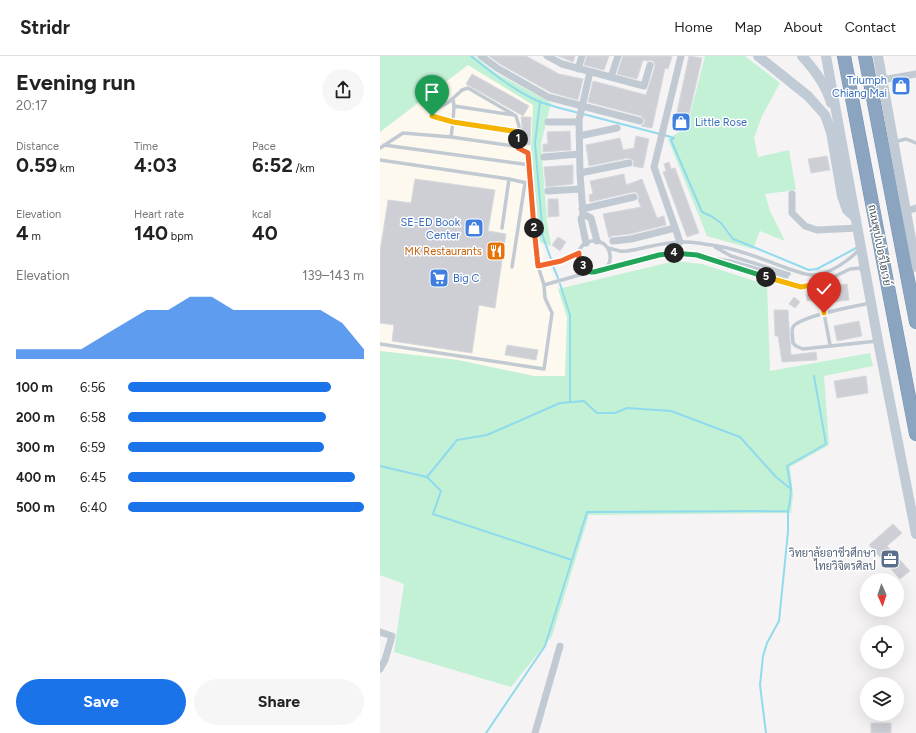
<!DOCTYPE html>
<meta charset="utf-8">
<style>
body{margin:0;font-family:Figtree,Sarabun,sans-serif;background:#f6f6f6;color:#222;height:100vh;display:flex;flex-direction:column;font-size:15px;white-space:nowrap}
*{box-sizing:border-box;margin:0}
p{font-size:13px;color:#767676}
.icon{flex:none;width:22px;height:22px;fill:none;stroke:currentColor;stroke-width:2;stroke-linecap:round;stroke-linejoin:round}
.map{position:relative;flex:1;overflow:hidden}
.side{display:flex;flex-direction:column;background:#fff;width:380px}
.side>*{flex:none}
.needle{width:26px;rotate:177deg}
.buttons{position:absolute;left:480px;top:517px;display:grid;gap:8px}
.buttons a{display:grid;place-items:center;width:44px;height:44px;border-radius:50%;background:#fff;box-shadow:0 4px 16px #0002;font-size:20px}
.pin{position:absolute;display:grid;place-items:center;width:34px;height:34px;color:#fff;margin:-41px -17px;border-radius:50% 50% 50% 0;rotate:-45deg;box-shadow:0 0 4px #0007}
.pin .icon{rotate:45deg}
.km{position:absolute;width:20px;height:20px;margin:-10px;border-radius:50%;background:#222;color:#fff;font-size:11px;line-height:20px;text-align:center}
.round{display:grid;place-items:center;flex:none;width:42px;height:42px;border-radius:21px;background:#f6f6f6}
.overview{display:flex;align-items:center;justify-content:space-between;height:68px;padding:0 16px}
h1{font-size:22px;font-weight:700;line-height:30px}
.stats{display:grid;grid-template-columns:repeat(3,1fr);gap:6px;height:68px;padding:4px 16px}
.stats div{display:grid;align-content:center}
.stats b{font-size:20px;font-weight:700}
.stats small{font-size:11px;font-weight:400}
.stats p{font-size:11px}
.chart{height:112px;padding:8px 16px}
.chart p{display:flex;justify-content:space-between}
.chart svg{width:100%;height:72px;margin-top:4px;fill:#1a73e8;opacity:.7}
.primary-button{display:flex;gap:8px;margin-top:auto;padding:8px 16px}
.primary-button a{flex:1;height:46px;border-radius:24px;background:#1a73e8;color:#fff;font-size:16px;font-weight:700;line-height:46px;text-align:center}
.primary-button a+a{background:#f6f6f6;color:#222}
ul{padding:0 16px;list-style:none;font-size:13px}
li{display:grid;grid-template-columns:64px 48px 1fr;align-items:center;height:30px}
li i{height:10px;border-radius:5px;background:#1a73e8}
header{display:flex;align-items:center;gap:24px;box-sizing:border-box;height:56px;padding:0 20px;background:#fff;border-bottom:1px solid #e0e0e0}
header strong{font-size:19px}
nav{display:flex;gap:22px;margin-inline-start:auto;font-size:14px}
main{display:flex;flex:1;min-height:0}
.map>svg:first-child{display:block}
.commercial{fill:#fdf9ef}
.green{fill:#c3f1d5}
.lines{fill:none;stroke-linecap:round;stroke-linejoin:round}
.stream{stroke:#90daee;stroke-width:2}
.building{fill:#cdcfd5;stroke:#d7d9de}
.highway-casing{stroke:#7690ad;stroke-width:14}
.lane{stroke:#c1cad2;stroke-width:3.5}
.street{stroke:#c1cad2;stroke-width:7}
.secondary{stroke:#c1cbd6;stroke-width:10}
.highway{stroke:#8ba5c1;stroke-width:13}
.split-1-casing{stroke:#fff;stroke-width:8}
.split-2-casing{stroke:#fff;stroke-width:8}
.split-3-casing{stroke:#fff;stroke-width:8}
.split-4-casing{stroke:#fff;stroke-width:8}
.split-5-casing{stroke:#fff;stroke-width:8}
.split-6-casing{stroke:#fff;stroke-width:8}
.split-1{stroke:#f5b400;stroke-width:5}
.split-2{stroke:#f0652b;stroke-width:5}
.split-3{stroke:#f0652b;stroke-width:5}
.split-4{stroke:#22a559;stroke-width:5}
.split-5{stroke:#22a559;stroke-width:5}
.split-6{stroke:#f5b400;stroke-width:5}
.labels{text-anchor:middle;stroke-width:3;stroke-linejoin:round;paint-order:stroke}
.shop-label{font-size:11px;fill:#366cbe;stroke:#fff;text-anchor:end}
.street-label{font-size:11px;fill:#4a5661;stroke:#fff}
.food-label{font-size:11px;fill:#c56008;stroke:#fff;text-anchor:end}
.service-label{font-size:11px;fill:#4e5e75;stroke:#fff;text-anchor:end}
</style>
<header>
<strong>Stridr</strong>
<nav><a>Home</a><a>Map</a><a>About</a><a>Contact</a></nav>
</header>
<main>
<section class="side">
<div class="overview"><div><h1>Evening run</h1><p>20:17</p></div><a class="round"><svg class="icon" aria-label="share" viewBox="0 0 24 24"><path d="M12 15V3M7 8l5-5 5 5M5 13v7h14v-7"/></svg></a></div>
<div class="stats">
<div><p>Distance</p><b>0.59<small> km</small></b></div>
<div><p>Time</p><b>4:03</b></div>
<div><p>Pace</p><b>6:52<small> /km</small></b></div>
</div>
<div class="stats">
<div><p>Elevation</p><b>4<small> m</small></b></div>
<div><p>Heart rate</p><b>140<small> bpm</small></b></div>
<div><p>kcal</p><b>40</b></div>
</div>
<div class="chart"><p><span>Elevation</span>139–143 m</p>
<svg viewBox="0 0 160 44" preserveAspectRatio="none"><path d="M0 44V38L10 38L20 38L30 38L40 30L50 22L60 14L70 14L80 6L90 6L100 14L110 14L120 14L130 14L140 14L150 22L160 38V44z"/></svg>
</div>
<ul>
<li><b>100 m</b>6:56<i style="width:86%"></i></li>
<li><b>200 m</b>6:58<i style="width:84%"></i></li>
<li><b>300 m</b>6:59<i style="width:83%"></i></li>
<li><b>400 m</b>6:45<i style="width:96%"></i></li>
<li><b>500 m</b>6:40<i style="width:100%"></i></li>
</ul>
<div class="primary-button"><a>Save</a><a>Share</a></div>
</section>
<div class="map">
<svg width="536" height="677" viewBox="0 0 536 677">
<rect width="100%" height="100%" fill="#f5f3f3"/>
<path class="commercial" d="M88,9L154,49L151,93L160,186L178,233L187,261L185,320H154L78,304L0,295V267L14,269L12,285L92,297L99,249L114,252L126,178L108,175L114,134L35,123L31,147L8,144L0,195V76Z"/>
<path class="green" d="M0,0H94L116,17L171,47L161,88L167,165L171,190L160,186L151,93L153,49L88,9L0,76Z
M325,0H365L400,27L382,60L374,82L378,101L409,94L416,134L385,138L390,155L405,185L380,175L373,193L327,180L288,83L307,71Z
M295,205L322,208L387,229L390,315L490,297L493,310L444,320L449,389L410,411L413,438L411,457L209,459L172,580L131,631L14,596L24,528L0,519V295L78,304L154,320H185L187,261L178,233Z"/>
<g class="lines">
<path class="stream" d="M91,0C112,17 135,35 160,46C172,50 186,54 199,57
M160,45L155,87L163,181L171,203
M203,58L280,78
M284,79L294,82L291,84L322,156L331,160L341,167L353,183L371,190L429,214L437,213L478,191
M173,210L178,222
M180,228L190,259V346
M0,410L47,421L77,384L107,379L180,347L204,345L217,357H235L247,352L291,355L360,381L396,421L411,433
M47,421L61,435L53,458L192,504
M106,677L165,590L207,456L408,455
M386,677L380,629L383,600L387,587L399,565L408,476V455L410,444L411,433L407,410L446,388L434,320"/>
</g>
<path class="building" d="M109,0H146L179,18L203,23L198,44L170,36L120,8Z
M178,0H195L193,6Z
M207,0H229L224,14L204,9Z
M243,0H289L292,1L288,13L285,12L272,72L261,70L264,68L265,64L261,60L208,46L213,25L266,39L275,10L274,6L271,4L267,5L263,4L257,23L237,18Z
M309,0L322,2L306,72L294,70Z
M92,18L149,50L143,60L86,28Z
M141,61H151L150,89H141L142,70Z
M190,75L191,94L163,96V88H168L167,76Z
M256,80L269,83L263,112L253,110L254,106L253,104L248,102L209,110L206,89L240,82L243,94L254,92Z
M447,100L450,114L431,117L428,103Z
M289,106L291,113L295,112L319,177L307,181L283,116L286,115L284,108Z
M193,109V128L166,131L164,111Z
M244,118L246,129L262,123L277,162L284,160L286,169L250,178L232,180L229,182L223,158L261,151L258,144L259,140L256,136H253L210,146L209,139L213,138L210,125Z
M35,123L115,134L108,175L126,178L115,252L99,249L92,297L12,285L14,269L0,267V196L8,144L31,147Z
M168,143H178L179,160L168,161Z
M178,181L186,186L180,195L172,189Z
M467,228L469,244L446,247L444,231Z
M438,237L439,244L427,245L426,238Z
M414,241L420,246L415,252L409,248Z
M394,254H408L411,299L436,296L437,304L402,306L398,280H395Z
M479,265L482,280L457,285L454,270Z
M127,289L158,294L156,304L125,299Z
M486,320L488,337L457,342L454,325Z
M513,468L522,477L507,490L530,515L520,523L489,489Z
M491,667H511V677H491Z"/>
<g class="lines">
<g class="highway-casing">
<path id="highway" d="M464,0L536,378
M485,0L536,266"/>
</g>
<path class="lane" d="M73,43L74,50L73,66L139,76
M74,50L134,59
M71,81L73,66L52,60L55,54L69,46L82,34L88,32L136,60L139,70L138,92
M514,86L526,83L536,87
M4,89L150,109
M0,92L23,77L71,81L134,90L148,97L158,210L164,229L165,242L172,257L164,313L0,288
M0,104L129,123L151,128
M122,172L129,123
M335,191L351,200L409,218
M228,192C241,224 191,222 199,195C203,185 215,182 224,188C225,189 227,191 228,192C231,193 237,194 240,195C249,196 258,193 267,191C284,187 301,184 318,187C329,189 341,190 351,193C371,198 390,206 409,213C417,215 426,220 435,219C451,217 468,205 479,194
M337,203L350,205L407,221
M158,210L181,205L199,197
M132,211L145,127
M224,213L279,199L296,197L317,199L333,203L345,209L421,231L441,227L470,213L480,212L482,215
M439,218L444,257L450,289
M164,229L210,216
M490,247C476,250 419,260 413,271C411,275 413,282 413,287L416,290L423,293L497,285"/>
<path class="street" d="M101,0L117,12L168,41L260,65
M167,0L182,8L264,30L270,9
M198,13L202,0
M231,21L238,0
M502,24L536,18
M168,66H199
M199,80L237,72
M164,101L199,98
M200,117L249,107
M168,135L201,133
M412,138V157L425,170L437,174L478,172
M202,153L254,141
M526,155L536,152
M203,158L211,162L217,185
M233,185L251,183L295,172
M300,186L274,111L301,0
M206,187L201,163L203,158L200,117L199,64L210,16
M0,576L12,580L5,604L0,613
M155,677L180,590"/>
<path class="secondary" d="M378,0L428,40L445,59L451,76L462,140L467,154L476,162
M422,0C434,13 446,29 451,47
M446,0L498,285L536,478
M498,0L536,211"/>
<use href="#highway" class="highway"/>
</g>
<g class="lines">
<g class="split-1-casing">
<path id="split-1" d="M52,60L73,66L139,76L138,83"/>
</g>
<g class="split-2-casing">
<path id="split-2" d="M138,83V92L148,97L154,172"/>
</g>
<g class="split-3-casing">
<path id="split-3" d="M154,172L158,210L181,205L199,197V206L203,210"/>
</g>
<g class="split-4-casing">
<path id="split-4" d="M203,210L210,216H214L279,199L294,197"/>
</g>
<g class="split-5-casing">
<path id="split-5" d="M294,197L317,199L386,221"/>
</g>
<g class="split-6-casing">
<path id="split-6" d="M386,221L421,231L441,227L444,257"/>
</g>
<use href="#split-1" class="split-1"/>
<use href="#split-2" class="split-2"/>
<use href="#split-3" class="split-3"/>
<use href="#split-4" class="split-4"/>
<use href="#split-5" class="split-5"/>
<use href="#split-6" class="split-6"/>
</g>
<defs>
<g id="shop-square" transform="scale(1)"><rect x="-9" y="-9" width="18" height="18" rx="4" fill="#3f7fe0" stroke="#fff"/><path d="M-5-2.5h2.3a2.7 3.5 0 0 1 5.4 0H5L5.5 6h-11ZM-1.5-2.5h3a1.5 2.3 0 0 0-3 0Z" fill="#fff"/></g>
<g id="restaurant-square" transform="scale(1)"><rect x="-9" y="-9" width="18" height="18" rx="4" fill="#e8710a" stroke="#fff"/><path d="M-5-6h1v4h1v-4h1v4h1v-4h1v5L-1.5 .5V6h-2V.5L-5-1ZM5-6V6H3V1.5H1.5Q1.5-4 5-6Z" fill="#fff"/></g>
<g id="supermarket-square" transform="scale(1)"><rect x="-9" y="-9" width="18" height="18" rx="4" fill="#3f7fe0" stroke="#fff"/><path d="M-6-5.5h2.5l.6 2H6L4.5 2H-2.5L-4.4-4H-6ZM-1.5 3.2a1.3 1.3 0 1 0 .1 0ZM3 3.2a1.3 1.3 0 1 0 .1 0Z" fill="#fff"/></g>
<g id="office-square" transform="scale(1)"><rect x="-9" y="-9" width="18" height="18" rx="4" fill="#5c6f8a" stroke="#fff"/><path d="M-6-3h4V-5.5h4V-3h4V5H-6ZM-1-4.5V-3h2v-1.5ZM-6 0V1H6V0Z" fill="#fff"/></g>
</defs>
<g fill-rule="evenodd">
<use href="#shop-square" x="521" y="30"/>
<use href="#shop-square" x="301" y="66"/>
<use href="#shop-square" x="94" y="172"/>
<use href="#restaurant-square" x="116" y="195"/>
<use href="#supermarket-square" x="59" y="222"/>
<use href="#office-square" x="510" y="503"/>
</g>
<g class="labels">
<g class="shop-label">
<text x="507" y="28">Triumph<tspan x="507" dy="13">Chiang Mai</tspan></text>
<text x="315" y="70" text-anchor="start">Little Rose</text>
<text x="80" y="170">SE-ED Book<tspan x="80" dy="13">Center</tspan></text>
<text x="73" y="226" text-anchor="start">Big C</text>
</g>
<g class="street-label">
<text transform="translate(500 189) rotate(79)" y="4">ถนนซุปเปอร์ไฮเวย์</text>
</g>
<g class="food-label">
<text x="102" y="199">MK Restaurants</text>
</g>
<g class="service-label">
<text x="496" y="501">วิทยาลัยอาชีวศึกษา<tspan x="496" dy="13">ไทยวิจิตรศิลป</tspan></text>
</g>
</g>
</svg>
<div class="buttons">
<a><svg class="needle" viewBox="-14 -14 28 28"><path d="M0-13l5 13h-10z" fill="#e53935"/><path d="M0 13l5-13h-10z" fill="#767676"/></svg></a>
<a><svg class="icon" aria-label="locate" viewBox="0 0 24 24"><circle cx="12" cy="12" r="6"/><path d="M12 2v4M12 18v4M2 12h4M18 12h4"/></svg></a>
<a><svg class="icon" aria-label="layers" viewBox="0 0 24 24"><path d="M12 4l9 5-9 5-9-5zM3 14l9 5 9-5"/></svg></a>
</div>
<div class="pin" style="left:52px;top:60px;background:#1e9e55"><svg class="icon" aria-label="arrive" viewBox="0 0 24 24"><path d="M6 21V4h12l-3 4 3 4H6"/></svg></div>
<div class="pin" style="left:444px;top:257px;background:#d93025"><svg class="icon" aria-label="check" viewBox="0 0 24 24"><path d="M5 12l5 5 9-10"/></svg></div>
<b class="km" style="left:138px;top:83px">1</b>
<b class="km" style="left:154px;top:172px">2</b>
<b class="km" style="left:203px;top:210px">3</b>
<b class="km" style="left:294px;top:197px">4</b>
<b class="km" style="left:386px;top:221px">5</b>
</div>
</main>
